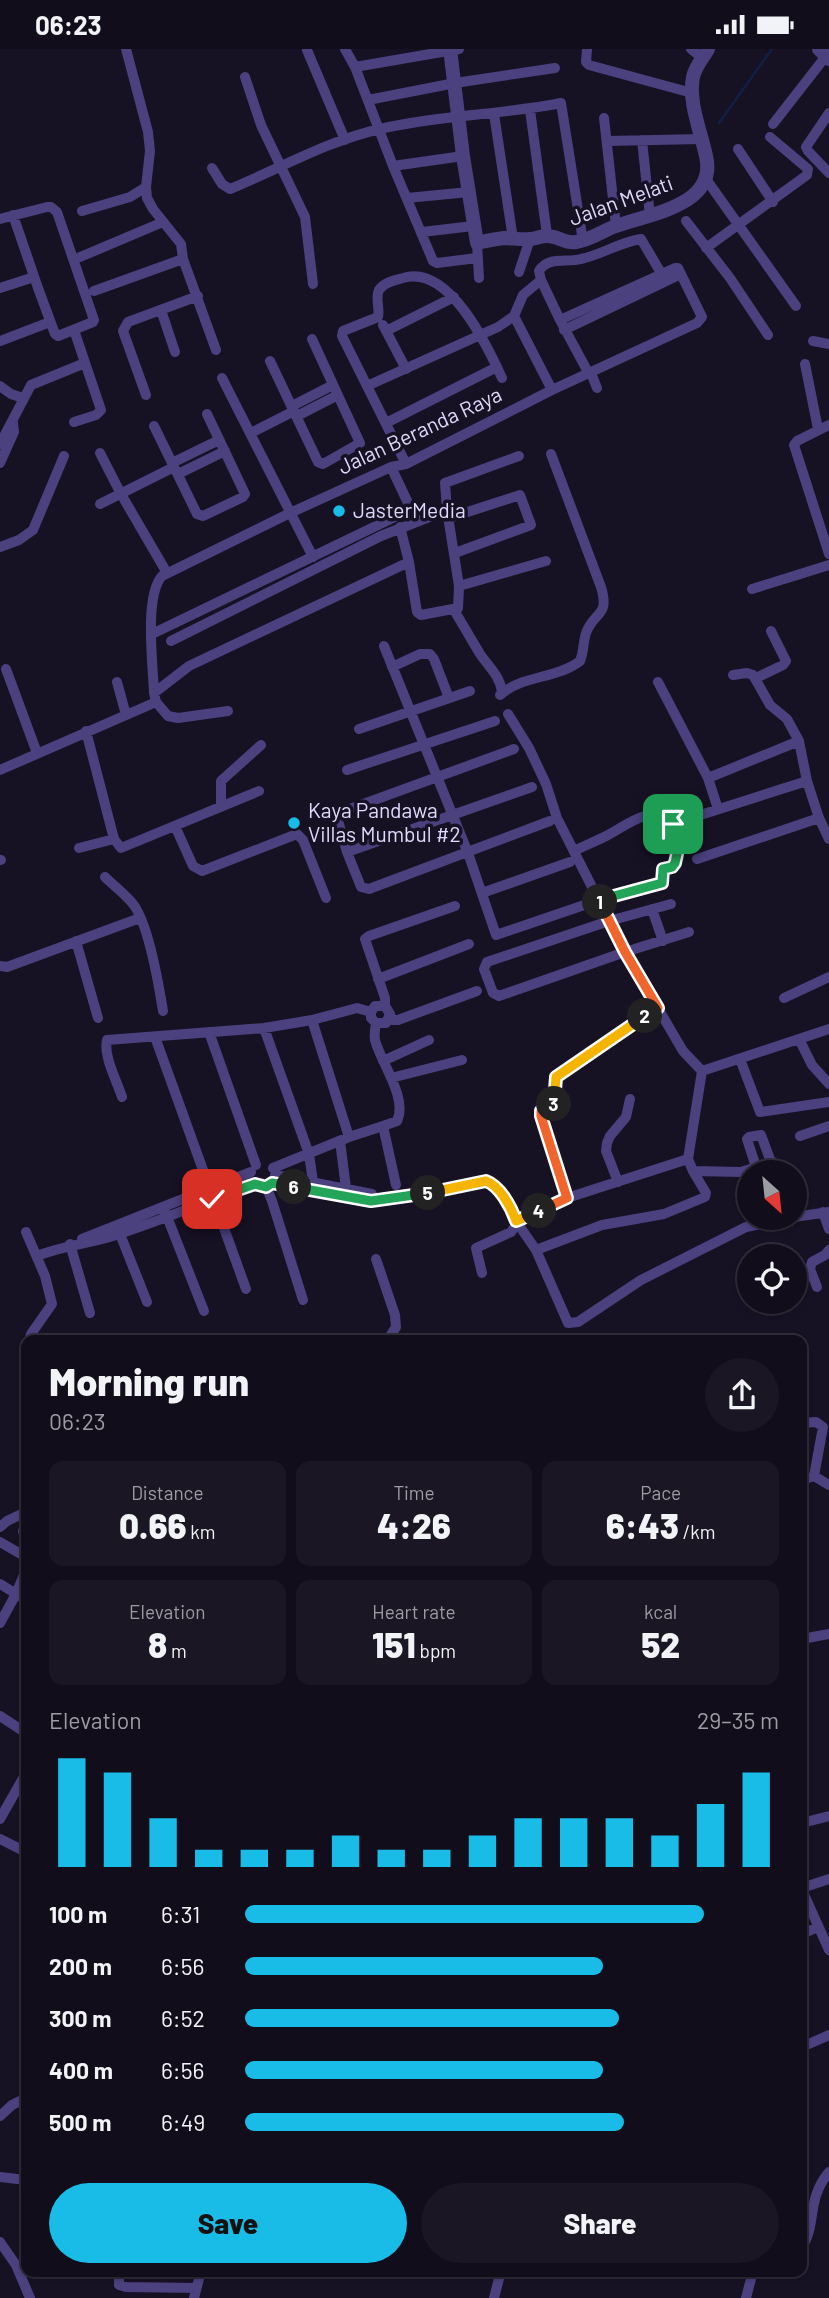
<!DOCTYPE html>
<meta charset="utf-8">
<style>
body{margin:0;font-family:Barlow,sans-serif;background:#1a1624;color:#f1f3f6;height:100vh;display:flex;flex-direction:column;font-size:26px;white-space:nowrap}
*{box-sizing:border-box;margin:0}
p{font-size:23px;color:#9c9ca3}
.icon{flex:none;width:38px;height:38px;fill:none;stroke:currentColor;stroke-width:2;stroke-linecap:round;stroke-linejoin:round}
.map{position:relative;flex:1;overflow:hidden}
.side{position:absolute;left:21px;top:1286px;width:786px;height:942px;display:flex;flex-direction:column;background:#110d1b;border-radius:14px;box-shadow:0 2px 5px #0004,0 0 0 2px #302d3a}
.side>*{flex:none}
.needle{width:46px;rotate:153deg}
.fabs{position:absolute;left:737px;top:1111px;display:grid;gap:14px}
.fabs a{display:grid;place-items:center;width:70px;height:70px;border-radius:50%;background:#110d1b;box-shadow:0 2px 5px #0004,0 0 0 2px #302d3a;font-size:35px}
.pin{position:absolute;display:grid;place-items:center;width:60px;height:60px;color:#fff;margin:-30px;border-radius:14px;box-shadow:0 4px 10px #0006}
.km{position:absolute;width:35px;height:35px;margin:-18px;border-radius:50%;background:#222;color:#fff;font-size:19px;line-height:35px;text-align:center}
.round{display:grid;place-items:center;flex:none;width:74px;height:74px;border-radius:37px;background:#1a1624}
.summary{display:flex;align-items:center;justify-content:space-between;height:119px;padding:0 28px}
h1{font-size:38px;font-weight:800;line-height:52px}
.figures{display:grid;grid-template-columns:repeat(3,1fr);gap:10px;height:119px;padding:7px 28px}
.figures div{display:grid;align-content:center;border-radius:14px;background:#1a1624;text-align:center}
.figures b{font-size:35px;font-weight:800}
.figures small{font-size:19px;font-weight:400}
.figures p{font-size:19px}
.chart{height:196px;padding:14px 28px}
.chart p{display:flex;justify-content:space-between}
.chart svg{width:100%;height:126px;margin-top:7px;stroke:#19bce7;stroke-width:6}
.primary-button{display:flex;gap:14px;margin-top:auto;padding:14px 28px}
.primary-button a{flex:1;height:80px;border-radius:42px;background:#19bce7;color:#111;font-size:28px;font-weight:800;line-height:80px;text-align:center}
.primary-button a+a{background:#1a1624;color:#f1f3f6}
ul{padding:0 28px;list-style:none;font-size:23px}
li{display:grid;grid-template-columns:112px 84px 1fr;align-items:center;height:52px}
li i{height:18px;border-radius:9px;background:#19bce7}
.status{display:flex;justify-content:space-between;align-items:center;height:49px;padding:0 35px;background:#110d1b;direction:ltr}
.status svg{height:19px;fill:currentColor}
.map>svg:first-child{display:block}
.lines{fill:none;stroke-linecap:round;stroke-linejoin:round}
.stream{stroke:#121f43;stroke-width:2.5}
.minor{stroke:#4a417e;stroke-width:10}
.tertiary{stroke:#4a417e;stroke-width:14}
.split-1-casing{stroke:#fff;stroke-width:14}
.split-2-casing{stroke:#fff;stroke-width:14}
.split-3-casing{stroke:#fff;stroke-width:14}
.split-4-casing{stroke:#fff;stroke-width:14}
.split-5-casing{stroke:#fff;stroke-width:14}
.split-6-casing{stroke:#fff;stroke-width:14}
.split-7-casing{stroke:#fff;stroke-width:14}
.split-1{stroke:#22a559;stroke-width:9}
.split-2{stroke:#f0652b;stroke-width:9}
.split-3{stroke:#f5b400;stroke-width:9}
.split-4{stroke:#f0652b;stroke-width:9}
.split-5{stroke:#f5b400;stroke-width:9}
.split-6{stroke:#22a559;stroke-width:9}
.split-7{stroke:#22a559;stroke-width:9}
.poi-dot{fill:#19bce7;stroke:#171124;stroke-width:2.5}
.labels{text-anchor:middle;stroke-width:7;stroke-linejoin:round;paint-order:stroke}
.street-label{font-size:21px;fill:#e0d9fb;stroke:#171124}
.poi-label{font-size:21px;fill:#e0d9fb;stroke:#171124;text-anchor:start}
</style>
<div class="status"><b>06:23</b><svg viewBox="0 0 49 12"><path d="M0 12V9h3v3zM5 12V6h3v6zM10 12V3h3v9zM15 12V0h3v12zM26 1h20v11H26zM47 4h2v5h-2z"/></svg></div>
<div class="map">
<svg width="829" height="2249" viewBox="0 0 829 2249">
<rect width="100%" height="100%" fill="#171124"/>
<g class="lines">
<path class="stream" d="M719,74L772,0"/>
<path class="minor" d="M126,0L148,83L150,102L146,138L147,149L153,160L181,195L183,210L216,301
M345,0L355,18L393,117L433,212L437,214L477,209
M587,0L586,13L589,16L692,44
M691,0L702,9
M307,1L345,91
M355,18L459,0
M245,28L261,76L305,168L313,235
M368,51L455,34L555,19
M530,61L547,186
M829,64L806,98L808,102L829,124
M494,65L513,190
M604,69L616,177
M773,75L826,7
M642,91L650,167
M607,92L702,90
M738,100L773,153
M393,117L463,107
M212,119L222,135L230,140C279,120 327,92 380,80C439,66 501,66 561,54L583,192
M706,130L796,257
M407,149L469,143
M82,162L130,148L146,138
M0,170L47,158H51L57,163L94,271L93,273L58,287L55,285L38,239L13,166
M686,172L730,229L768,286
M422,183L473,177
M477,194L479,229
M706,199L807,126L808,120L770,88
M80,208L163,173
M519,223L530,190
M541,231L560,271L589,325
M0,239L34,228
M94,242L183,210
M161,261L175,303
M514,267L552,341
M383,276L406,320
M74,281L101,361L96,366L74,373
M564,281L681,225
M386,282L454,248
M0,292L50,273
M813,292L829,295
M270,312L318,413L323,415L360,394L312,290
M805,315L818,380
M591,324L597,339
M222,329L313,508
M0,337L11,345L23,349
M367,337L498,278L514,267L523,246L541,231L539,222C548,207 566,214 581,210C601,206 620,193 641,190L661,224
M146,346L123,282L128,273L198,247
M292,357L333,336
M297,367L338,346
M386,374L497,318
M829,376L797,392L794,396L829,505
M154,377L197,465L203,467L243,448L245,445L207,365
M251,384L294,362
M0,395L31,336L85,314
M100,404L121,445L167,524
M0,414L14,383L13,374
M172,414L219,391
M406,415L342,287L343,282L378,268C380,259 375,249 379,241C384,233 395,231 403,229C449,215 487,296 502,329
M178,425L225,402
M100,455L174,418
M449,469L520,446L531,476L455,504
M400,478L409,513
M0,498L19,491L33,481L64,407
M459,537L546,512
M752,540L829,516
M454,561C463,576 471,590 480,605C489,618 500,627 502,643
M152,585L403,464L409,456L391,418
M171,592L381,487L447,461L445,434L519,407
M384,597L468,804L496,886L599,851L660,836L663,820L675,814L677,805L670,770C651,755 621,780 604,788C594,793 584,797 574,802
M392,618L420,605H430L434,610L449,649
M6,620L37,704
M733,626L747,624L753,626L770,656L787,670L799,692L807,732L819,769L829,790
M756,629L783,616L786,612L771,582
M117,633L126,666
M658,633L708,729L718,760
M154,644L189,617L409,513L417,563L421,566L458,559L459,537L447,461
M500,646C522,626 557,630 580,612C584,603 583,593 586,584C594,562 610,568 601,538L551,405
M156,653L168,667L178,669L228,662
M508,665L529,699L546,735L557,769L625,903L683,1002L702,1022L829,980
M359,680L470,642
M86,682L114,790L121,799L259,742
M514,700L336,765L347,803L361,838L369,840L550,772
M0,721L156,653L154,644C153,616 144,547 162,527L290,464L391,418L406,415L552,341L697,274L702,268L678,219H675L560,271
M347,721L495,672
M708,729L799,692
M221,758V732L261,696
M691,769L807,732
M175,777L193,817L202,822L297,785L303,791L326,849
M79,799L114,790
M347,803L532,738
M697,810L819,769
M0,811H1
M105,828C114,837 125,845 133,855C148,874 159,937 163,962
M482,844L570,813
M671,855L609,872L487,913L484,920L493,944L499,947L625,903L689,883
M652,860L663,892
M76,892L98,969
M0,917L7,918L140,869
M378,930L469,895
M784,949L829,928
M385,957H375L371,963V969L376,974H386L390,965L385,957V949L365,890L369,887L455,857
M312,971L349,1088
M388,971H398L477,942
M376,974C375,980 374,986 375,991C381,1014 408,1049 397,1072L383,1077
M264,979L309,1105L313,1133
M209,983L256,1116
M155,988L246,1240
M799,990L812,1016L829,1035
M740,1010L760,1063L829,1053
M383,1012L429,991
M391,1029L462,1011
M122,1048C117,1032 103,1007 107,991L264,979L312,971L357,959L371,963
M800,1087L829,1077
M340,1092L346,1139
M756,1118L747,1090L749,1088L761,1086L771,1113
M273,1119L349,1088L383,1077L396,1136
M693,1122L741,1123L773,1113L778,1124
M275,1126L372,1145
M618,1133L606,1102L607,1094L610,1087L626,1068L630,1050
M272,1134L371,1151L402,1149L486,1132C500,1137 511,1158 516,1172L567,1149L688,1110
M266,1137L272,1152L303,1251
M567,1149L541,1065C544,1061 552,1058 555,1053C557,1046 554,1035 556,1028L658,959
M164,1160L204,1262
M823,1163L829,1180
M794,1168L829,1163
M516,1172L536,1201L602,1176L664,1165L705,1148L706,1144L693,1122L688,1110L702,1022
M26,1183L45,1227L52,1255L31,1285L29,1292
M120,1185L147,1253
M82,1190L251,1123
M70,1195L90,1264
M536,1201L568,1274L578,1273L641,1231L746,1178L791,1169
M37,1207C64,1196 89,1195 116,1186C163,1171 209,1151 255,1135
M376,1210L395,1266L396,1278L387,1292
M482,1224L476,1199L511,1183L516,1176V1172
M817,1238L810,1220L812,1213L825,1206L829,1201
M26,1308V1326
M802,1374L816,1373L823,1378L814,1427L802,1431
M814,1427L829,1436
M26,1475L23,1482L26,1495
M0,1478L7,1472L26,1463
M0,1493L26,1508
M0,1535L26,1551
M0,1574L16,1545L26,1521
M802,1590L829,1585
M0,1667L26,1684
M0,1770L26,1724
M802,1774L829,1767
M0,1790L26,1803
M802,1839L829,1830
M802,1841L829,1901
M802,1885L818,1878
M802,1998L829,1986
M0,2067L12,2056L26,2049
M0,2128L26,2131
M0,2193L16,2216L30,2249
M802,2198C817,2176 806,2150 829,2123
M119,2222V2236L126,2238L196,2239
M194,2249L201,2222
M494,2249L501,2222
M746,2249L753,2222"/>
<path class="tertiary" d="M450,0L463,107L477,194C486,192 495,190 504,189C512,189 522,191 530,190C535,190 541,187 546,187C557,186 565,195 576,193C590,191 602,182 616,177C648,165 718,157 706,107C701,83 688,53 693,28C695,18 703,9 708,0
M819,0L829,10"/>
</g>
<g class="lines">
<g class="split-1-casing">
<path id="split-1" d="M600,853L599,851L662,834L663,820L672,818L675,814L677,805L673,775"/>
</g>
<g class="split-2-casing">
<path id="split-2" d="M600,853L625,903L658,959L645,967"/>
</g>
<g class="split-3-casing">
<path id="split-3" d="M554,1055L556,1028L645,967"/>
</g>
<g class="split-4-casing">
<path id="split-4" d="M539,1162L567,1149L541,1067V1062L554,1055"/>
</g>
<g class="split-5-casing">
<path id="split-5" d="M428,1144L486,1132C500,1137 511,1158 516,1172L539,1162"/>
</g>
<g class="split-6-casing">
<path id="split-6" d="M294,1138L371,1152L428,1144"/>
</g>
<g class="split-7-casing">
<path id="split-7" d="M212,1150L255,1135L266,1138L272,1134L294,1138"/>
</g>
<use href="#split-1" class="split-1"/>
<use href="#split-2" class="split-2"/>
<use href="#split-3" class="split-3"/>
<use href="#split-4" class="split-4"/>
<use href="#split-5" class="split-5"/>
<use href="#split-6" class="split-6"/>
<use href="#split-7" class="split-7"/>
</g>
<g class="poi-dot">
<circle cx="339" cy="462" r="7"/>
<circle cx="294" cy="774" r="7"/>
</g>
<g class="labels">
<g class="street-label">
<text transform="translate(621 152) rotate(-20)" y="7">Jalan Melati</text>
<text transform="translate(420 382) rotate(-25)" y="7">Jalan Beranda Raya</text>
</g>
<g class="poi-label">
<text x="353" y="469">JasterMedia</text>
<text x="308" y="769">Kaya Pandawa<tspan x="308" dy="24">Villas Mumbul #2</tspan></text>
</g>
</g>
</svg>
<div class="fabs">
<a><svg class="needle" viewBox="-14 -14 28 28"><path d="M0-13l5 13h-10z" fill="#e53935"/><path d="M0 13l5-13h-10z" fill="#9c9ca3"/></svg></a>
<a><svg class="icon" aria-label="locate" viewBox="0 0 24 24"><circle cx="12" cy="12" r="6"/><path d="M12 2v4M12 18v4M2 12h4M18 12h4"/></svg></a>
</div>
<div class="pin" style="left:673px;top:775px;background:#1e9e55"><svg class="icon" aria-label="arrive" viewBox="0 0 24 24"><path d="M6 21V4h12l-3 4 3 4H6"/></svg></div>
<div class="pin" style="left:212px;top:1150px;background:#d93025"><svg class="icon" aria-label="check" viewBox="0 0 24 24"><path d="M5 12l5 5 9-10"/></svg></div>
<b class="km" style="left:600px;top:853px">1</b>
<b class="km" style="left:645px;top:967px">2</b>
<b class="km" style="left:554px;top:1055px">3</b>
<b class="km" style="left:539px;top:1162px">4</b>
<b class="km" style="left:428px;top:1144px">5</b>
<b class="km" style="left:294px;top:1138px">6</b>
<section class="side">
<div class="summary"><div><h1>Morning run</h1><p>06:23</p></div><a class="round"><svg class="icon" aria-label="share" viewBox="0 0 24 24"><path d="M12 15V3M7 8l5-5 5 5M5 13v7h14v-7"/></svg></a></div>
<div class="figures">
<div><p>Distance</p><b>0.66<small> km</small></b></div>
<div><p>Time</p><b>4:26</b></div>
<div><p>Pace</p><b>6:43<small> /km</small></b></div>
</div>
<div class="figures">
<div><p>Elevation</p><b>8<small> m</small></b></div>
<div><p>Heart rate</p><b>151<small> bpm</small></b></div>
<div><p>kcal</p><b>52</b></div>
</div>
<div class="chart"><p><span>Elevation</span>29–35 m</p>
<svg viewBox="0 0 160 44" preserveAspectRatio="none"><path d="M5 44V6M15 44V11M25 44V27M35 44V38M45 44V38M55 44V38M65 44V33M75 44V38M85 44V38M95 44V33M105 44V27M115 44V27M125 44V27M135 44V33M145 44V22M155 44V11"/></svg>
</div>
<ul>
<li><b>100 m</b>6:31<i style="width:86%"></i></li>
<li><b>200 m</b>6:56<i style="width:67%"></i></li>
<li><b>300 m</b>6:52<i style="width:70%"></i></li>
<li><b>400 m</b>6:56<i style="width:67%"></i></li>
<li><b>500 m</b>6:49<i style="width:71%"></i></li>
</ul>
<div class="primary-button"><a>Save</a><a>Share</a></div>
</section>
</div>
